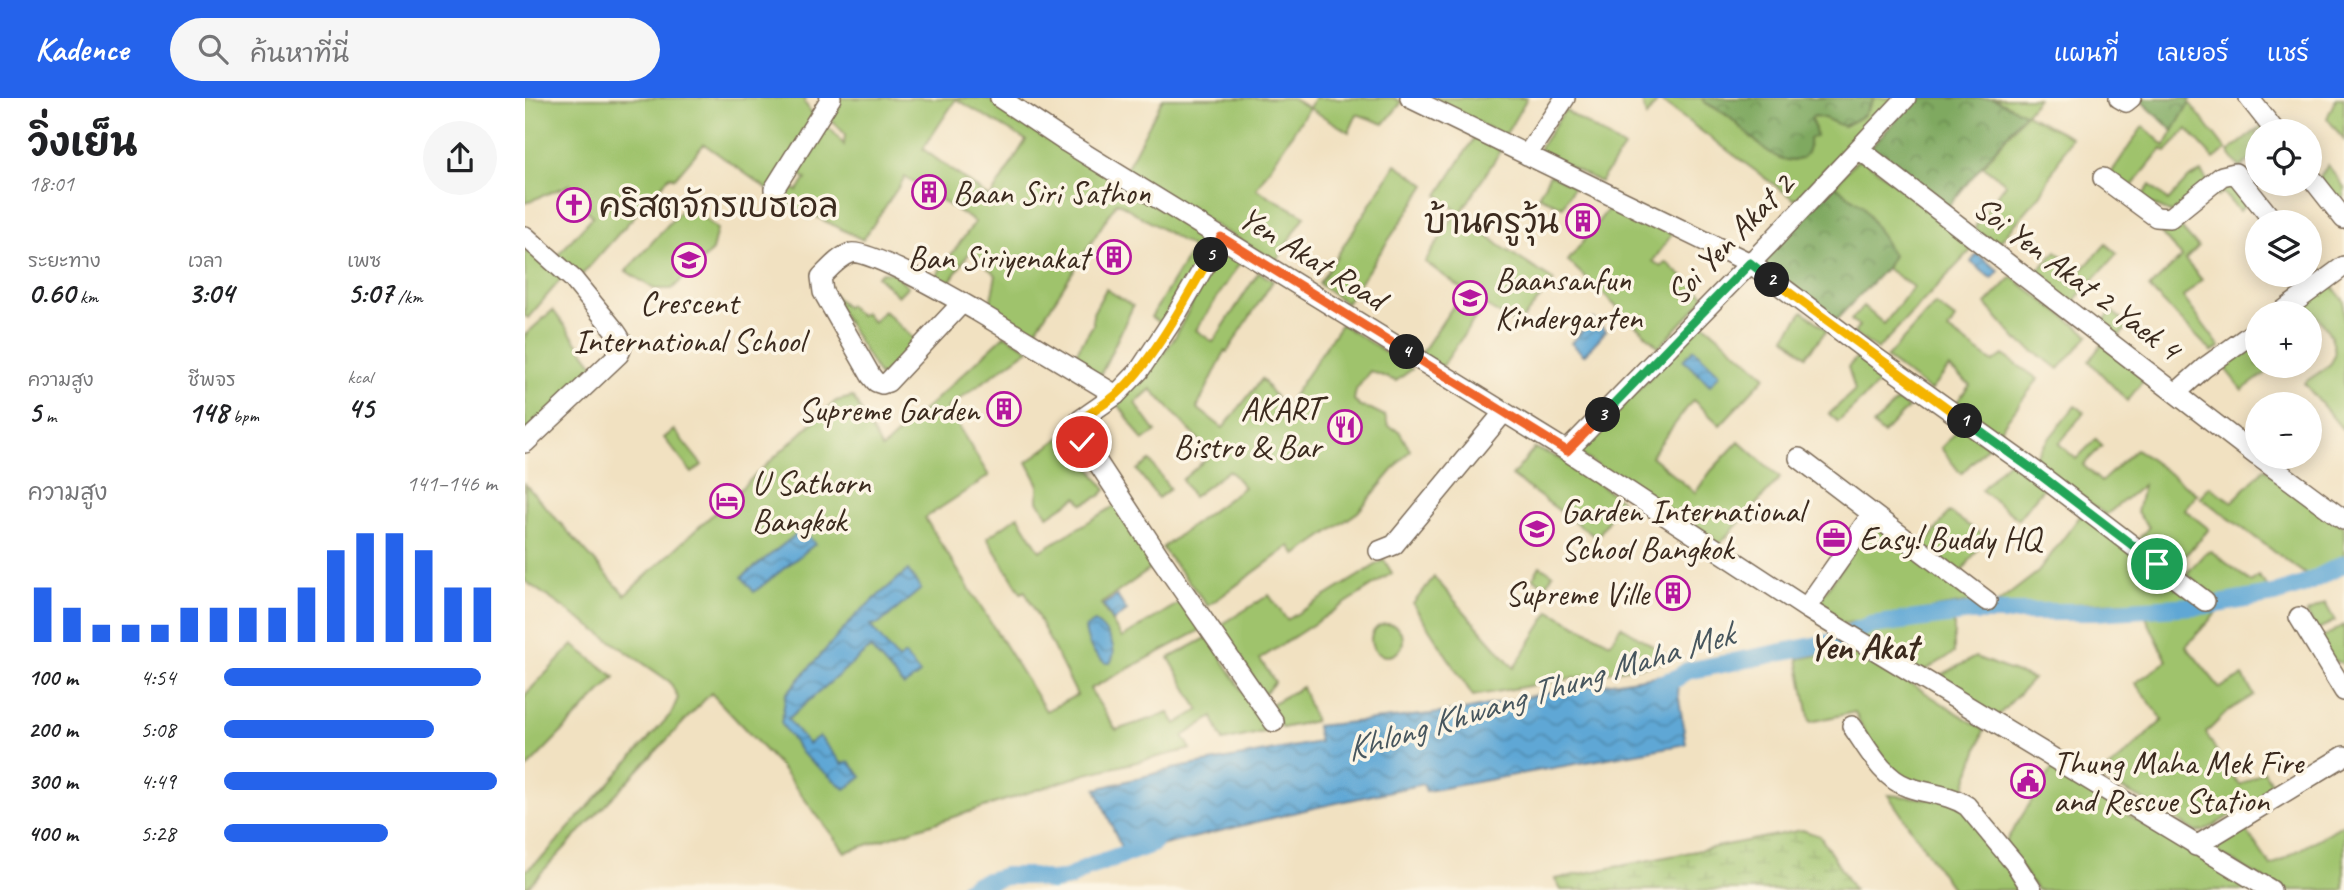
<!DOCTYPE html>
<html lang="th">
<meta charset="utf-8">
<style>
body{margin:0;font-family:Caveat,"Playpen Sans Thai",sans-serif;background:#f6f6f6;color:#202124;height:100vh;display:flex;flex-direction:column;font-size:26px;white-space:nowrap}
*{box-sizing:border-box;margin:0}
p{font-size:23px;color:#757577}
.icon{flex:none;width:38px;height:38px;fill:none;stroke:currentColor;stroke-width:2;stroke-linecap:round;stroke-linejoin:round}
.map{position:relative;flex:1;overflow:hidden}
.details{display:flex;flex-direction:column;background:#fff;width:525px}
.details>*{flex:none}
.fabs{position:absolute;left:1720px;top:21px;display:grid;gap:14px}
.fabs a{display:grid;place-items:center;width:77px;height:77px;border-radius:50%;background:#fff;box-shadow:0 4px 18px #0003;font-size:35px}
.pin{position:absolute;display:grid;place-items:center;width:60px;height:60px;color:#fff;margin:-30px;border:4px solid #fff;border-radius:50%;box-shadow:0 2px 7px #0007}
.km{position:absolute;width:35px;height:35px;margin:-18px;border-radius:50%;background:#222;color:#fff;font-size:19px;line-height:35px;text-align:center}
.round{display:grid;place-items:center;flex:none;width:74px;height:74px;border-radius:37px;background:#f6f6f6}
.overview{display:flex;align-items:center;justify-content:space-between;height:119px;padding:0 28px}
h1{font-size:38px;font-weight:700;line-height:52px}
.figures{display:grid;grid-template-columns:repeat(3,1fr);gap:10px;height:119px;padding:7px 28px}
.figures div{display:grid;align-content:center}
.figures b{font-size:30px;font-weight:700}
.figures small{font-size:19px;font-weight:400}
.figures p{font-size:19px}
.chart{height:196px;padding:14px 28px}
.chart p{display:flex;justify-content:space-between}
.chart svg{width:100%;height:126px;margin-top:7px;stroke:#2563eb;stroke-width:6}
ul{padding:0 28px;list-style:none;font-size:23px}
li{display:grid;grid-template-columns:112px 84px 1fr;align-items:center;height:52px}
li i{height:18px;border-radius:9px;background:#2563eb}
header{display:flex;align-items:center;gap:42px;box-sizing:border-box;height:98px;padding:0 35px;background:#2563eb;color:#fff}
header strong{font-size:33px}
nav{display:flex;gap:38px;margin-inline-start:auto;font-size:24px}
.search{width:490px;height:63px;background:#f6f6f6;display:flex;align-items:center;gap:18px;box-sizing:border-box;padding:0 24px;border-radius:38px;color:#757577;font-size:26px}
main{display:flex;flex:1;min-height:0}
.map>svg:first-child{display:block}
.green{fill:#9fc36c;stroke:#6d7645;stroke-width:2;fill-rule:evenodd}
.forest{fill:url(#forest-crowns);stroke:#5d6a3f;stroke-width:2}
.wetland{fill:url(#wetland-marsh);stroke:#6d7645;stroke-width:2}
.water{fill:url(#water-waves);stroke:#4c687a;stroke-width:2}
.lines{fill:none;stroke-linecap:round;stroke-linejoin:round}
.canal{stroke:#5ea7d5;stroke-width:18}
.minor-casing{stroke:#7b6a57;stroke-width:22}
.minor{stroke:#fff;stroke-width:19}
.split-1-casing{stroke:#fff;stroke-width:14}
.split-2-casing{stroke:#fff;stroke-width:14}
.split-3-casing{stroke:#fff;stroke-width:14}
.split-4-casing{stroke:#fff;stroke-width:14}
.split-5-casing{stroke:#fff;stroke-width:14}
.split-6-casing{stroke:#fff;stroke-width:14}
.split-1{stroke:#22a559;stroke-width:9}
.split-2{stroke:#f5b400;stroke-width:9}
.split-3{stroke:#22a559;stroke-width:9}
.split-4{stroke:#f0652b;stroke-width:9}
.split-5{stroke:#f0652b;stroke-width:9}
.split-6{stroke:#f5b400;stroke-width:9}
.labels{text-anchor:middle;stroke-width:7;stroke-linejoin:round;paint-order:stroke}
.poi-label{font-size:33px;fill:#3b2a1e;stroke:#fcf5e5;text-anchor:start}
.street-label{font-size:33px;fill:#3b2a1e;stroke:#fcf5e5}
.neighbourhood-label{font-size:35px;font-weight:bold;fill:#3b2a1e;stroke:#fcf5e5}
.water-label{font-size:35px;font-style:italic;fill:#47565e;stroke:#fcf5e5}
</style>
<header>
<strong>Kadence</strong>
<div class="search"><svg class="icon" aria-label="search" viewBox="0 0 24 24"><circle cx="10" cy="10" r="6"/><path d="M15 15l6 6"/></svg>ค้นหาที่นี่</div>
<nav><a>แผนที่</a><a>เลเยอร์</a><a>แชร์</a></nav>
</header>
<main>
<section class="details">
<div class="overview"><div><h1>วิ่งเย็น</h1><p>18:01</p></div><a class="round"><svg class="icon" aria-label="share" viewBox="0 0 24 24"><path d="M12 15V3M7 8l5-5 5 5M5 13v7h14v-7"/></svg></a></div>
<div class="figures">
<div><p>ระยะทาง</p><b>0.60<small> km</small></b></div>
<div><p>เวลา</p><b>3:04</b></div>
<div><p>เพซ</p><b>5:07<small> /km</small></b></div>
</div>
<div class="figures">
<div><p>ความสูง</p><b>5<small> m</small></b></div>
<div><p>ชีพจร</p><b>148<small> bpm</small></b></div>
<div><p>kcal</p><b>45</b></div>
</div>
<div class="chart"><p><span>ความสูง</span>141–146 m</p>
<svg viewBox="0 0 160 44" preserveAspectRatio="none"><path d="M5 44V25M15 44V32M25 44V38M35 44V38M45 44V38M55 44V32M65 44V32M75 44V32M85 44V32M95 44V25M105 44V12M115 44V6M125 44V6M135 44V12M145 44V25M155 44V25"/></svg>
</div>
<ul>
<li><b>100 m</b>4:54<i style="width:94%"></i></li>
<li><b>200 m</b>5:08<i style="width:77%"></i></li>
<li><b>300 m</b>4:49<i style="width:100%"></i></li>
<li><b>400 m</b>5:28<i style="width:60%"></i></li>
</ul>
</section>
<div class="map">
<svg width="1819" height="792" viewBox="0 0 1819 792">
<defs>
<pattern id="forest-crowns" width="20" height="18" patternUnits="userSpaceOnUse" patternTransform="scale(1.75)"><rect width="20" height="18" fill="#7fa960"/><path d="M2 6a3 3 0 1 1 6 0M12 15a3 3 0 1 1 6 0" fill="none" stroke="#698a4f"/></pattern>
<pattern id="wetland-marsh" width="20" height="14" patternUnits="userSpaceOnUse" patternTransform="scale(1.75)"><rect width="20" height="14" fill="#9fc36c"/><path d="M1 5h8M5 5V1M11 12h8M15 12V8" fill="none" stroke="#839f58"/></pattern>
<pattern id="water-waves" width="16" height="10" patternUnits="userSpaceOnUse" patternTransform="scale(1.75)"><rect width="16" height="10" fill="#5ea7d5"/><path d="M0 5q4-4 8 0t8 0" fill="none" stroke="#4f88ac"/></pattern>
</defs>
<rect width="100%" height="100%" fill="#fcf5e5"/>
<filter id="ink" filterUnits="userSpaceOnUse"><feTurbulence type="fractalNoise" baseFrequency=".0143" numOctaves="2"/><feDisplacementMap in="SourceGraphic" scale="14" xChannelSelector="R" yChannelSelector="G"/><feConvolveMatrix kernelMatrix="1 2 1 2 8 2 1 2 1" color-interpolation-filters="sRGB"/></filter>
<filter id="wash" filterUnits="userSpaceOnUse"><feTurbulence type="fractalNoise" baseFrequency=".00686" numOctaves="4" result="noise"/><feDisplacementMap in="SourceGraphic" scale="28" xChannelSelector="R" yChannelSelector="G"/><feGaussianBlur stdDeviation="1.57" result="paint"/><feColorMatrix in="noise" values="0 0 0 0 0 0 0 0 0 0 0 0 0 0 0 0 0 1.4 0 .05"/><feComposite in="paint" operator="in"/></filter>
<g filter="url(#wash)">
<rect width="100%" height="100%" fill="#f1e1c1"/>
<path class="green" d="M0,0H281L279,4L289,18L245,93L179,46L150,80L145,78L55,179L33,157L68,118L40,93L44,87L0,105Z
M311,0H462L687,144L637,226L626,219L668,150L592,104L507,238L464,211L471,177L445,154L423,186L410,179L450,124L380,79L338,142L288,117L284,121L250,97L258,84L272,93L281,81L273,75H263L294,27L307,32L319,47L320,36L301,16ZM431,1L501,42L465,100L398,51Z
M638,0H767L784,10L789,0H869L877,4L859,26L832,16L824,34L784,10L731,91L780,118L751,163L599,75Z
M902,0H1002L980,38Z
M1116,0H1177L1179,4C1187,9 1196,13 1204,19C1226,37 1239,57 1269,63L1290,31L1285,22L1288,18C1301,18 1307,25 1319,28L1339,17L1349,0H1365L1368,2L1270,102L1134,2L1121,19Z
M1467,0H1513L1501,16L1546,39L1516,96L1472,147L1450,131L1451,127L1481,86L1458,68L1500,16Z
M1811,0H1819V42L1802,20Z
M1664,4L1701,52L1689,61L1662,31L1641,54L1637,51L1604,92L1584,78L1618,28L1640,48Z
M1040,12L1099,50L1075,84L1016,54L1015,49Z
M1737,28L1742,33H1732V56L1715,70L1703,54Z
M950,39L976,52L936,115L974,147L1029,183L993,227L959,207L917,269L896,256L939,192L900,164L932,113L913,97Z
M1338,61L1450,148L1352,252L1329,235L1334,228L1326,222L1338,208L1359,226L1388,189L1361,170L1368,157L1309,87L1331,63Z
M871,66L901,87L821,205L794,186Z
M1803,67L1819,89V99L1812,104L1794,80Z
M1676,74L1683,83L1647,115L1615,101L1625,87L1643,103L1664,80Z
M1025,76L1049,88L1038,109L1013,98Z
M1700,79L1725,103L1714,113L1698,95L1693,99L1685,92Z
M1087,106L1147,136L1128,163L1136,169L1141,164L1181,199L1134,249L1043,163Z
M160,108L169,112L192,131L187,153L147,191H129L101,173Z
M1650,123L1673,149L1660,162L1677,182L1658,199L1695,249L1687,254L1624,190L1657,159L1636,135Z
M1581,146L1592,156L1547,206L1510,176L1531,153L1556,173Z
M5,150L37,180L3,220L0,218V154Z
M695,151L716,163L671,232L688,244L734,174L748,183L702,254L700,253L672,310L698,330L737,281L759,311L816,226L887,271L871,283L845,273L831,292L829,302L835,309L846,311L860,318L863,328L874,333L885,352L833,414L771,457L765,448L683,508L637,450L719,389L704,372L668,399L657,382L687,356L626,291L610,305L631,334L618,343L592,304L638,256L650,239Z
M357,174L369,175L383,188L373,198L352,178Z
M1487,179L1564,237L1534,271L1492,242L1461,206Z
M1806,186L1819,203V333L1779,285C1787,278 1799,273 1806,265C1819,246 1793,219 1781,205Z
M302,191L321,209L323,207L335,218L339,215L348,224L359,213L392,244L355,279Z
M581,191L608,208L574,280L546,263L568,227V215Z
M1410,206L1430,221L1423,232L1468,264L1478,257L1513,281L1471,337L1428,309L1445,287L1424,270L1405,293L1361,260Z
M28,212L71,270L0,336V237Z
M1278,213L1302,232L1281,258L1260,239Z
M1587,213L1604,228L1591,241L1574,228Z
M1177,224L1241,278L1195,327L1168,302L1126,358L1170,395L1186,373L1214,343L1255,380L1194,447L1053,355Z
M480,237L504,251L422,310L464,378L400,420L521,613L552,597L500,493L496,495L462,440L493,418L515,453L591,407L631,467L576,506L597,540L659,502L678,531L565,591L591,632L644,615L651,626L674,612L644,560L683,539L743,633L698,643L688,619L658,638L666,651L561,676L320,754L252,665L186,595L0,792V773L19,758L146,616L153,600L145,584L0,483V386L100,497L311,303L328,299L357,351Z
M1732,242V268H1751L1717,292L1698,268Z
M1577,246L1621,279L1602,303L1564,263Z
M1335,256L1363,277L1313,324L1304,316L1330,292L1323,269Z
M1373,302L1383,310L1358,336L1348,327Z
M1550,308L1559,314L1534,346L1551,361L1571,341L1577,348L1558,367L1576,384L1611,351L1672,396L1659,411L1684,431L1651,468L1614,441L1624,429L1612,415L1618,387L1581,417L1507,362Z
M1439,330L1463,348L1436,376L1416,350L1433,332Z
M149,332L177,367L167,375L139,340Z
M542,338L581,392L575,398L558,406L552,399L523,418L513,403V385L502,364L535,340Z
M1010,350L1039,362L1096,402L1072,440L987,378Z
M625,363L645,391L633,400L612,372Z
M1483,363L1519,389L1493,421L1456,392Z
M1740,370L1819,429V457L1784,479L1675,399L1684,388L1707,404Z
M1424,414L1461,439L1436,475L1399,449Z
M1556,417L1669,502L1477,508L1473,505L1513,474Z
M1348,426L1454,506L1440,505L1317,526L1295,510L1294,503L1334,445L1340,446L1342,440L1341,434Z
M1686,453L1726,484L1733,478L1748,494L1725,498L1692,500L1661,476L1680,455Z
M859,462L867,475L735,561L750,584L738,597L696,527L744,497L762,522Z
M1015,468L1028,476L1021,488L1008,480Z
M909,479L989,570L1025,513L1085,545L1096,528L1144,558L1140,564L948,598L888,506Z
M1800,505L1810,523L1791,532L1782,515Z
M1694,512L1661,548L1695,590L1718,578L1729,597L1703,613L1681,635L1703,673L1715,687L1739,673L1750,692L1679,733L1671,734L1615,700L1574,680L1638,622L1610,585L1642,563L1621,519Z
M1429,518V555L1394,576L1331,536L1345,529Z
M846 542a16 16 0 1 1 32 0a16 16 0 1 1-32 0Z
M1819,527V566L1806,561L1796,541Z
M48,547L90,579L0,672V597Z
M1330,550L1459,632L1437,698C1419,693 1395,690 1379,681C1358,669 1339,636 1330,614L1285,624L1273,561Z
M1450,559L1508,581L1470,621L1405,583Z
M777,589L790,623L757,630L744,607Z
M1527,671L1727,792H1512L1479,746Z
M1363,697L1427,703L1443,711L1499,792H1428Z
M1819,726V792H1758L1685,750L1719,729L1746,768Z"/>
<path class="forest" d="M1177,0H1349L1339,17L1319,28C1307,25 1300,18 1288,18L1286,22L1290,31L1291,39L1284,40C1285,48 1284,55 1277,60C1253,74 1220,31 1203,18C1196,13 1187,8 1179,4Z
M1392,0H1467L1500,15L1423,109L1343,52Z
M1613,0H1667L1648,33Z
M1309,87L1338,108L1368,157L1361,170L1311,222L1237,164Z"/>
<path class="wetland" d="M1277,732L1295,738L1329,792H1036L1030,781Z"/>
<path class="water" d="M1452,156L1474,173L1467,181L1446,164Z
M1068,221L1081,233L1059,257L1046,245Z
M1169,251L1195,276L1185,287L1158,262Z
M278,431L290,446L229,494L217,479Z
M383,472L396,491L354,526L345,527L373,562L380,557L395,576L379,588L345,550L263,621L283,646L294,638L317,666L324,664L337,679L320,691L277,656L256,625L261,596L332,516Z
M592,498L602,513L588,523L578,507Z
M570,524C582,532 595,551 585,565H581C569,558 562,545 560,530Z
M1150,575L1161,646L901,693L898,686L784,711L639,747L598,754L571,691L647,671L794,644L791,628L935,613L1017,596Z"/>
<g class="lines">
<path class="canal" d="M1131,587L1152,580L1162,573L1314,543L1331,532L1346,527L1445,514H1570L1687,507L1750,496L1778,487L1819,466
M442,792L449,787L481,778H507L526,783L544,780L561,770L627,746"/>
</g>
</g>
<g filter="url(#ink)">
<g class="lines">
<g class="minor-casing">
<path id="minor" d="M475,0L541,44L1042,353L1284,512L1746,792
M885,0L1225,165L1350,259L1510,373L1680,503
M1594,0L1601,4L1606,0
M1724,0L1750,33
M1334,51L1732,358
M1002,57L1040,0
M1785,78L1819,121
M1578,80L1631,119L1645,120L1697,78L1710,75L1749,124
M249,91L306,0
M0,138L48,181L91,234C97,242 99,247 94,256L0,345
M696,140L651,217L614,273L591,297L555,322L552,333L634,458L749,624
M437,205L363,284L357,286L351,284L346,278L298,194L296,179C305,170 314,159 326,155C343,150 431,201 450,212L591,297
M1755,215L1819,168
M1652,294L1679,270L1732,232
M1042,353L1244,146L1381,0
M1734,359L1819,422
M1274,360L1462,503
M854,453L869,447L979,314
M1281,510L1347,416
M1774,519L1819,593
M1327,628C1342,649 1357,680 1383,689C1403,696 1424,696 1442,708L1491,767L1507,792
M1671,748L1819,658"/>
</g>
<use href="#minor" class="minor"/>
</g>
</g>
<g class="lines" filter="url(#ink)">
<g class="split-1-casing">
<path id="split-1" d="M1440,323L1510,373L1632,466"/>
</g>
<g class="split-2-casing">
<path id="split-2" d="M1247,182L1440,323"/>
</g>
<g class="split-3-casing">
<path id="split-3" d="M1078,317L1225,165L1247,182"/>
</g>
<g class="split-4-casing">
<path id="split-4" d="M882,254L1042,353L1078,317"/>
</g>
<g class="split-5-casing">
<path id="split-5" d="M686,157L696,139L882,254"/>
</g>
<g class="split-6-casing">
<path id="split-6" d="M557,344L552,333L555,322C567,314 580,306 591,297C627,266 662,199 686,157"/>
</g>
<use href="#split-1" class="split-1"/>
<use href="#split-2" class="split-2"/>
<use href="#split-3" class="split-3"/>
<use href="#split-4" class="split-4"/>
<use href="#split-5" class="split-5"/>
<use href="#split-6" class="split-6"/>
</g>
<defs>
<g id="building-ring" transform="scale(1.75)"><circle r="9.5" fill="#fcf5e5" stroke="#b5179e" stroke-width="1.5"/><path d="M-4-6H4V6H1V3H-1V6H-4ZM-2.5-4.3h1.7v1.8h-1.7ZM.8-4.3h1.7v1.8H.8ZM-2.5-1h1.7V.8h-1.7ZM.8-1h1.7V.8H.8Z" fill="#b5179e"/></g>
<g id="church-ring" transform="scale(1.75)"><circle r="9.5" fill="#fcf5e5" stroke="#b5179e" stroke-width="1.5"/><path d="M-1.2-6h2.4v3.5h3.3v2.4h-3.3V6h-2.4V-.1h-3.3v-2.4h3.3Z" fill="#b5179e"/></g>
<g id="school-ring" transform="scale(1.75)"><circle r="9.5" fill="#fcf5e5" stroke="#b5179e" stroke-width="1.5"/><path d="M0-5L7-2L0 1L-7-2ZM-4 1L0 2.5L4 1V4Q0 6-4 4Z" fill="#b5179e"/></g>
<g id="restaurant-ring" transform="scale(1.75)"><circle r="9.5" fill="#fcf5e5" stroke="#b5179e" stroke-width="1.5"/><path d="M-5-6h1v4h1v-4h1v4h1v-4h1v5L-1.5 .5V6h-2V.5L-5-1ZM5-6V6H3V1.5H1.5Q1.5-4 5-6Z" fill="#b5179e"/></g>
<g id="hotel-ring" transform="scale(1.75)"><circle r="9.5" fill="#fcf5e5" stroke="#b5179e" stroke-width="1.5"/><path d="M-6-4.5h1.5V1H6V5H4.5V3h-9V5H-6ZM-4 0a1.8 1.8 0 1 1 3.6 0ZM.5 0V-2.5h3Q6-2.5 6 0Z" fill="#b5179e"/></g>
<g id="office-ring" transform="scale(1.75)"><circle r="9.5" fill="#fcf5e5" stroke="#b5179e" stroke-width="1.5"/><path d="M-6-3h4V-5.5h4V-3h4V5H-6ZM-1-4.5V-3h2v-1.5ZM-6 0V1H6V0Z" fill="#b5179e"/></g>
<g id="civic-ring" transform="scale(1.75)"><circle r="9.5" fill="#fcf5e5" stroke="#b5179e" stroke-width="1.5"/><path d="M-.6-6.5H3V-4.5H.6V-3L4-1V1h2V6H-6V1h2V-1L-.6-3ZM-1.2 2.5V6h2.4V2.5Z" fill="#b5179e"/></g>
</defs>
<g fill-rule="evenodd">
<use href="#building-ring" x="404" y="94"/>
<use href="#church-ring" x="49" y="107"/>
<use href="#building-ring" x="1058" y="123"/>
<use href="#building-ring" x="589" y="159"/>
<use href="#school-ring" x="164" y="162"/>
<use href="#school-ring" x="945" y="200"/>
<use href="#building-ring" x="479" y="311"/>
<use href="#restaurant-ring" x="820" y="329"/>
<use href="#hotel-ring" x="202" y="403"/>
<use href="#school-ring" x="1012" y="431"/>
<use href="#office-ring" x="1309" y="440"/>
<use href="#building-ring" x="1148" y="495"/>
<use href="#civic-ring" x="1503" y="683"/>
</g>
<g class="labels">
<g class="poi-label">
<text x="428" y="106">Baan Siri Sathon</text>
<text x="74" y="119">คริสตจักรเบธเอล</text>
<text x="1034" y="135" text-anchor="end">บ้านครูวุ้น</text>
<text x="564" y="171" text-anchor="end">Ban Siriyenakat</text>
<text x="970" y="193">Baansanfun<tspan x="970" dy="38">Kindergarten</tspan></text>
<text x="164" y="216" text-anchor="middle">Crescent<tspan x="164" dy="38">International School</tspan></text>
<text x="796" y="322" text-anchor="end">AKART<tspan x="796" dy="38">Bistro &amp; Bar</tspan></text>
<text x="454" y="323" text-anchor="end">Supreme Garden</text>
<text x="227" y="396">U Sathorn<tspan x="227" dy="38">Bangkok</tspan></text>
<text x="1036" y="424">Garden International<tspan x="1036" dy="38">School Bangkok</tspan></text>
<text x="1334" y="452">Easy! Buddy HQ</text>
<text x="1124" y="507" text-anchor="end">Supreme Ville</text>
<text x="1528" y="676">Thung Maha Mek Fire<tspan x="1528" dy="38">and Rescue Station</tspan></text>
</g>
<g class="street-label">
<text transform="translate(1204 140) rotate(-46)" y="12">Soi Yen Akat 2</text>
<text transform="translate(788 159) rotate(32)" y="12">Yen Akat Road</text>
<text transform="translate(1553 179) rotate(37)" y="12">Soi Yen Akat 2 Yaek 4</text>
</g>
<g class="neighbourhood-label">
<text x="1338" y="561">Yen Akat</text>
</g>
<g class="water-label">
<text transform="translate(1014 593) rotate(-17)" y="12">Khlong Khwang Thung Maha Mek</text>
</g>
</g>
</svg>
<div class="fabs">
<a><svg class="icon" aria-label="locate" viewBox="0 0 24 24"><circle cx="12" cy="12" r="6"/><path d="M12 2v4M12 18v4M2 12h4M18 12h4"/></svg></a>
<a><svg class="icon" aria-label="layers" viewBox="0 0 24 24"><path d="M12 4l9 5-9 5-9-5zM3 14l9 5 9-5"/></svg></a>
<a>+</a>
<a>−</a>
</div>
<div class="pin" style="left:1632px;top:466px;background:#1e9e55"><svg class="icon" aria-label="arrive" viewBox="0 0 24 24"><path d="M6 21V4h12l-3 4 3 4H6"/></svg></div>
<div class="pin" style="left:557px;top:344px;background:#d93025"><svg class="icon" aria-label="check" viewBox="0 0 24 24"><path d="M5 12l5 5 9-10"/></svg></div>
<b class="km" style="left:1440px;top:323px">1</b>
<b class="km" style="left:1247px;top:182px">2</b>
<b class="km" style="left:1078px;top:317px">3</b>
<b class="km" style="left:882px;top:254px">4</b>
<b class="km" style="left:686px;top:157px">5</b>
</div>
</main>
